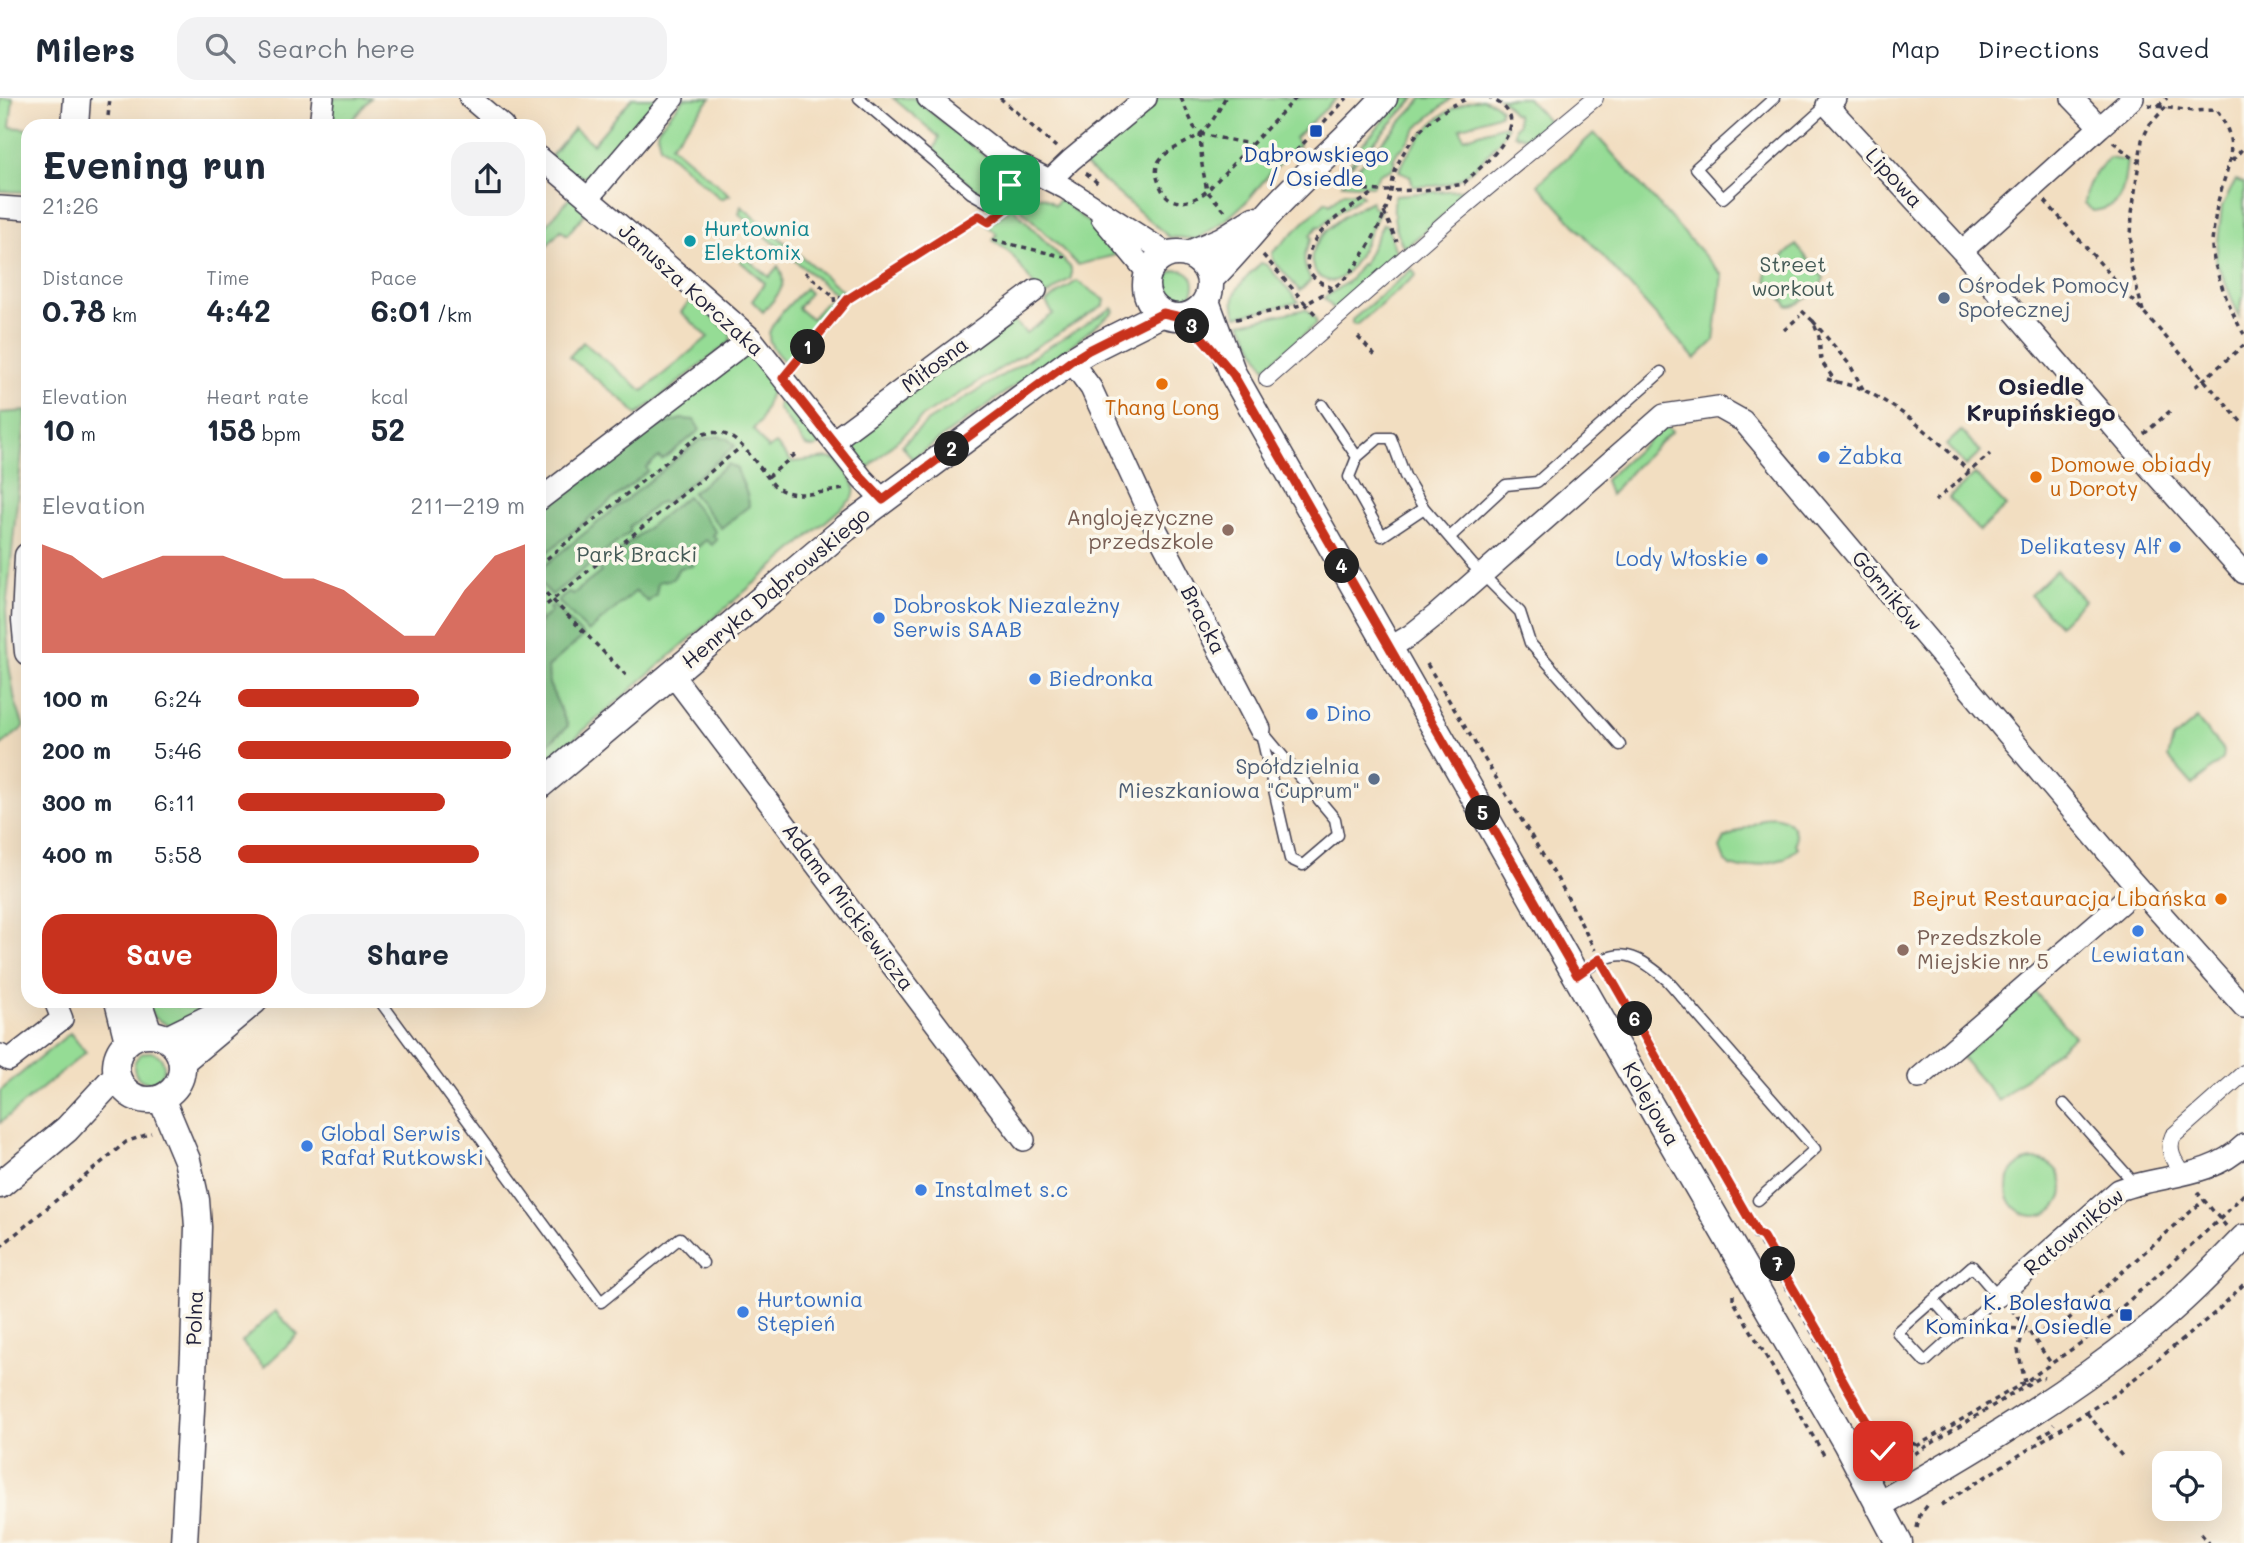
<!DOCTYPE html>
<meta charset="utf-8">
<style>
body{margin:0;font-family:Mali,sans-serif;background:#f2f2f3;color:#1f2937;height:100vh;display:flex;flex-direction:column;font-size:26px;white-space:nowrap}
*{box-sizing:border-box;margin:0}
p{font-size:23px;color:#747a83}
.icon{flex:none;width:38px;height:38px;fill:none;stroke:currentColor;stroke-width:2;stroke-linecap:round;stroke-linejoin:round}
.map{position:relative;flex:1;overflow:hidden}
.details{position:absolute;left:21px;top:21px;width:525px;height:889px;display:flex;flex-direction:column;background:#fff;border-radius:21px;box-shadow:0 7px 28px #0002}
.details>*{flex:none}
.controls{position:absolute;left:2152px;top:1353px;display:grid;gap:14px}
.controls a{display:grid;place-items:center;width:70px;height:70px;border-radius:14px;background:#fff;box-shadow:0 7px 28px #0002;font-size:35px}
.pin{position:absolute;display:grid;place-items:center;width:60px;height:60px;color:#fff;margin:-30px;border-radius:14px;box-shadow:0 4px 10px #0006}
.km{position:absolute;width:35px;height:35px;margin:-18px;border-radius:50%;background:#222;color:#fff;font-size:19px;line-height:35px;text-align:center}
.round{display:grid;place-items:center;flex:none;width:74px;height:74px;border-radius:21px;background:#f2f2f3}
.overview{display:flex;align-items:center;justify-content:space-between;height:119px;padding:0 21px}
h1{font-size:38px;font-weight:800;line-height:52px}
.metrics{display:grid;grid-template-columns:repeat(3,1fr);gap:10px;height:119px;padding:7px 21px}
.metrics div{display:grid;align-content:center}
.metrics b{font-size:30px;font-weight:800}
.metrics small{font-size:19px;font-weight:400}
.metrics p{font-size:19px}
.chart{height:196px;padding:14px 21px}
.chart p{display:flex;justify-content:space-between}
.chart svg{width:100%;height:126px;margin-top:7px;fill:#c8321e;opacity:.7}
.primary-button{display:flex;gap:14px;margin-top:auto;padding:14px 21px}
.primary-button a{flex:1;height:80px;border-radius:21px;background:#c8321e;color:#fff;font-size:28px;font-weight:800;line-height:80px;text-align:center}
.primary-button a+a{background:#f2f2f3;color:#1f2937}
ul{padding:0 21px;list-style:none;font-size:23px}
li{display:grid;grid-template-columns:112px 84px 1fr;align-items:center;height:52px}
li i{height:18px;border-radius:9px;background:#c8321e}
header{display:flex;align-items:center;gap:42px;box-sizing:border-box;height:98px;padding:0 35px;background:#fff;border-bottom:2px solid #e0e1e3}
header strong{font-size:33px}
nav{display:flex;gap:38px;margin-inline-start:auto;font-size:24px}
.search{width:490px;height:63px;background:#f2f2f3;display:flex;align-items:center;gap:18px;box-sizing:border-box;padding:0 24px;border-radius:21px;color:#747a83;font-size:26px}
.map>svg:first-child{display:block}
.green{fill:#95dc95;stroke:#5c7f68;stroke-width:2}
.forest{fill:#78bc7e;stroke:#4d6f5c;stroke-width:2}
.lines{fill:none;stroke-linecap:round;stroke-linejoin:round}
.service-casing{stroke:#413e4f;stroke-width:13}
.pedestrian-casing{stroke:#413e4f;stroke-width:18}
.minor-casing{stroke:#413e4f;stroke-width:24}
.tertiary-casing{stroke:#413e4f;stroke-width:29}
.path{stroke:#413e4f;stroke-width:3.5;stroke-dasharray:5 5;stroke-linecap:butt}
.service{stroke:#fff;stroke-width:10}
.pedestrian{stroke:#fff;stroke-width:16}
.minor{stroke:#fff;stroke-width:21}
.tertiary{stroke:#fff;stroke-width:26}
.route-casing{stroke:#fff;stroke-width:14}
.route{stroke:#c8321e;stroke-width:9}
.transit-dot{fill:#1a4fb4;stroke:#fbf7ec;stroke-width:2.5}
.culture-dot{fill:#0f9aa8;stroke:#fbf7ec;stroke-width:2.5}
.service-dot{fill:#5c6f8a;stroke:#fbf7ec;stroke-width:2.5}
.food-dot{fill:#e8710a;stroke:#fbf7ec;stroke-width:2.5}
.shop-dot{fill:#3f7fe0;stroke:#fbf7ec;stroke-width:2.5}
.education-dot{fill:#8d6e63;stroke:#fbf7ec;stroke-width:2.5}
.labels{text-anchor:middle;stroke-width:7;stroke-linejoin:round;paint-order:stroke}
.transit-label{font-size:21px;fill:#164399;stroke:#fbf7ec}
.street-label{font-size:21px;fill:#22223b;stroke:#fbf7ec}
.culture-label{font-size:21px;fill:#0d838f;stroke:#fbf7ec;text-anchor:start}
.park-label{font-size:21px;fill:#445a56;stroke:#fbf7ec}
.service-label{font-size:21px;fill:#4e5e75;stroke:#fbf7ec;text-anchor:start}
.food-label{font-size:21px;fill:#c56008;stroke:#fbf7ec}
.shop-label{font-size:21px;fill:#366cbe;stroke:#fbf7ec;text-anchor:start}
.education-label{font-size:21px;fill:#785e54;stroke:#fbf7ec;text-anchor:end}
.neighbourhood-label{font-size:23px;font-weight:bold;fill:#22223b;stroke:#fbf7ec}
</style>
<header>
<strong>Milers</strong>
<div class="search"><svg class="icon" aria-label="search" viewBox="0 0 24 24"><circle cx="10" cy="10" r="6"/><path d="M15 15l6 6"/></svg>Search here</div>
<nav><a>Map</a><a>Directions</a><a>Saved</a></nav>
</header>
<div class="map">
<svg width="2244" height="1445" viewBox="0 0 2244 1445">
<rect width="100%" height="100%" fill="#fbf7ec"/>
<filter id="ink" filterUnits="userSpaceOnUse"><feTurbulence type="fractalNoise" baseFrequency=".0143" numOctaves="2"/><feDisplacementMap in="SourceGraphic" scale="14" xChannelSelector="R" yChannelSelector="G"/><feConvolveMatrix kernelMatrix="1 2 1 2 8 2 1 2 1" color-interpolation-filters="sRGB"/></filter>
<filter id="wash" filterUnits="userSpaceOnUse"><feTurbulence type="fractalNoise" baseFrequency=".00686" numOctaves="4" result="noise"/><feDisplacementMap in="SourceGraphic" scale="28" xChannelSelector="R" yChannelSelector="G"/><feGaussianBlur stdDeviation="1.57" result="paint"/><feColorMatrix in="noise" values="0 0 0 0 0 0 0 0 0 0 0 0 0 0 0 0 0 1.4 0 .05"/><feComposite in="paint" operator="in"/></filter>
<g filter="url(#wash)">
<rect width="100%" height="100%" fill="#f2dec1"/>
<path class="green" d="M0,0H13L10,29L28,31V94L0,93Z
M332,0H371L352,22L351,28H326Z
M632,0H663L597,76C578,86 565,70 551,58L574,30L593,46Z
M684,0H711L671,47L730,97L721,101L660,48L657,34L659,29Z
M893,0H914L998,69L1001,82C997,92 990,96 979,94L939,61L934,52L939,39Z
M1157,0H1337L1295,40L1299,47L1270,75L1248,102L1226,122L1197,141L1169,139L1081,64Z
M1405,0H1415L1347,72L1361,47Z
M1423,0H1452L1418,29L1401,52L1399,51L1393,62L1395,63L1392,71L1380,76L1372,88L1342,86Z
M1499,0H1527L1551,26L1534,41L1514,37L1515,28L1518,27L1517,16L1513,15L1506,5Z
M1482,1L1494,5L1501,11L1500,16L1460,30L1464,40L1504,27L1507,28C1503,44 1469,78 1453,84C1441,89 1426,88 1413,88L1410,78L1399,73C1414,40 1444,5 1482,1Z
M1594,35L1722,177L1714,243L1695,261L1538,86Z
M2109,60L2127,63C2123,91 2125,109 2093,113L2084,105C2086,86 2095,74 2109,60Z
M2236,82L2244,85V194L2239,218L2216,162L2222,108Z
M1471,91L1473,92L1406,149L1403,148C1394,131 1392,115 1395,97Z
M1344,94L1359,95L1363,98L1332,118L1321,129L1318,128L1310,138L1312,140C1303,156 1301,165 1311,182L1300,193L1273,162L1272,155L1326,103L1330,106Z
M571,98L588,112L567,137L561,132L539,156V136Z
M1038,98L1045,100L1055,107L1060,101L1120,151L1115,157L1078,167L1017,107L1027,101Z
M1371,103L1373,108L1380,113C1370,132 1359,165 1342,179C1327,191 1308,173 1312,157C1319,131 1349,114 1371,103Z
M741,108L844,194L840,197L835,196L739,116Z
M1012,109L1071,170V180L1043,200L1012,157L993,142L997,136L988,128Z
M1383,126L1387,127L1397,157L1334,211L1324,200L1350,182L1361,166L1363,167Z
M1796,147L1824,180C1820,191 1800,208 1788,208L1767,183L1766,174Z
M741,156L769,179L778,168C790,188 776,199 763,214L752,203L765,185L740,163Z
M1261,165L1267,167L1299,204L1237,218C1225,196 1246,180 1261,165Z
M1412,171L1416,177L1357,227L1352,226V222Z
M1164 187a15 15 0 1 1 30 0a15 15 0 1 1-30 0Z
M1077,183L1105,202L1104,207L923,318L867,371L851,350L852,338L1007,223L1015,224L1026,235L1053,216L1046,204Z
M805,190L810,195L798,210L811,221L823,207L832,202V215L789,267L786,266C780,258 769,249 769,238C768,226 796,200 805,190Z
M692,201L731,236L730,244L637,317L626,305L569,259L583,244L643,293L708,239L681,214Z
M1112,210L1114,213L1073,246L912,361L902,347L928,323Z
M1306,211L1316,222V226L1265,270L1241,225Z
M747,258L755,260L774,286L760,324L753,331L768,351L776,346L792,364L828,360L837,362C846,374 859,384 853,400L539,671V409L739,260Z
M786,300L819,340V347L815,350L806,348L778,310L779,305Z
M26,313L6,513L9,567L15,603L24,629L0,648V315Z
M1665,327L1672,333L1634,370L1610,397L1605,382Z
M1961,333L1981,354L1966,368L1946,347Z
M1975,376L2006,408L1979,433L1949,400Z
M2056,472L2084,502L2059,527L2030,497Z
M2197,621L2224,653L2223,661L2193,687L2168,659L2173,641Z
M1773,718C1789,720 1798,730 1795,746L1798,750L1784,761L1741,771L1730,768L1725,763L1720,750L1725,740L1766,720Z
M2035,894L2074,938L1999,1003L1961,959Z
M145,903C163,903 179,909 196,911L201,917L169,928L154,919Z
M70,935L86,954L0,1025V993Z
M134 969a15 15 0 1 1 30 0a15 15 0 1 1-30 0Z
M2007 1090a28 28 0 1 1 56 0a28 28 0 1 1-56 0Z
M275,1213L298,1237L264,1269L242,1244Z"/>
<path class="forest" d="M681,321L694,322L700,332L662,362L659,359L646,369L648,373L540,460L539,409L648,328L657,329Z
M719,338L728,341L735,348L664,406L661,403L629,429L631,433L552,497L539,484V472L700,342Z
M728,366L737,371C741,384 749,394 749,408L721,430L692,395Z
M687,398L716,434L713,437L717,442L712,447L706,442L692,454L697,461L692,468L679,470L673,481L658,484L656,497L648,504L636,493L588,534L558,503L569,494L573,496L601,474L598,470Z
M553,507L584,538L548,569L549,586L568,628L539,654V524L551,514L549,510Z"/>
</g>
<g filter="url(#ink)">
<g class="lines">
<g class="service-casing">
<path id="service" d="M859,0L971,95L987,104L1002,96L1026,72
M1774,0L1696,70L1723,100L1827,7L1825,5
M1322,307L1357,359L1349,379L1382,438L1424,410
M1357,359L1379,340H1391L1405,378L1424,410L1472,466L1520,514L1530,545L1620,647
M1450,439L1506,387L1537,384L1661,274
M1260,631L1335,721L1338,737L1303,767L1290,761Z
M1577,877C1618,849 1630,851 1667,882L1815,1051L1758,1102
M380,903L601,1204L680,1140L703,1165
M2064,1006L2135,1086
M1972,1168L1998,1198L1925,1264L1897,1234Z
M1933,1202L1960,1232"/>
</g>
<g class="pedestrian-casing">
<path id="pedestrian" d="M1267,281L1447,123L1595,0
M2184,1078C2175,1065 2166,1053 2173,1038L2244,975"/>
</g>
<g class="minor-casing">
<path id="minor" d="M470,0L503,28
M928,0L1002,58L1065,90L1168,156
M1835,0L1827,7L1962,153L2130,348L2244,475
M320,28L323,0
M2100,29L2133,0
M539,59L691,187L751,240L862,380L883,402
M1050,82L1071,62L1146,0
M588,100L673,0
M0,109L28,111
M1102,120L1148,175
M1962,153L2100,29L2072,0
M1071,263L1091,290L1156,431L1260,631
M833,343L1036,192
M539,402L751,240
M1389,550L1411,537L1436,517L1664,317L1718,309L1743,323L2131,782L2244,909
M672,576L1024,1042
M0,957L9,962L62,921L55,903
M1919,980L2138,790
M1998,1198L2119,1092C2162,1076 2209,1081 2244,1047"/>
</g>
<g class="tertiary-casing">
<path id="tertiary" d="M75,28L77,0
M1146 187a32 32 0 1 1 64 0a32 32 0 1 1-64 0Z
M1189,156L1222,142L1254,122
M1210,181C1234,158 1254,132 1276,108C1311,71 1350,38 1384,0
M1206,203L1233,276L1638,986L1846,1345L1899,1445
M28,458L25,522L28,554
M539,688L846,430L1071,263L1089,252L1163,215
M118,903L128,943
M138,903L149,935
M116 969a33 33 0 1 1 66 0a33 33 0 1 1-66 0Z
M167,941L232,909
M182,963L254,903
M161,1000L187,1062L196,1102L198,1129L194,1255L184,1445
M0,1087L67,1031L117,977
M1878,1407C1970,1355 2060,1301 2143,1235C2179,1207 2212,1173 2244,1140"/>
</g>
<path class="path" d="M1000,0L1056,49
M1181,0L1194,29L1200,36L1202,67L1207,93L1227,115
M1225,0C1218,14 1212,26 1200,36C1189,45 1159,54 1157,68C1155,76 1158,83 1161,90C1171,111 1192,105 1207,93L1296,0
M2148,7L2193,13L2216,12C2244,48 2225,70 2217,108C2215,120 2213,133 2212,145C2211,166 2232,218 2244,236
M2158,8L2167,0
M107,28L110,0
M1200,36L1250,46
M2113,44L2139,65
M1296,53L1347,0
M2232,63L2244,49
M1086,75L1101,88
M1464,85C1485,64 1541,23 1490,0
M1335,89L1380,93L1424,92L1465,86
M1017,103L1032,96
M2045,103L2244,327
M1384,114L1397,144
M993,142L1065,159
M1263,157L1306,206C1323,196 1342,187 1353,171C1368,152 1381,127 1388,105C1392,93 1392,80 1397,68C1410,37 1437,12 1469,0
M805,174L834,199
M1332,190C1326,187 1318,184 1313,178C1307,172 1306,166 1308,158C1317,125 1352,111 1376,93
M1802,213L1813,223L1819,239L1821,263L1836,284
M2143,213L2130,165L2132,115L2142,42L2150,26L2166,9
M836,214L834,199L848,201
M1236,221L1306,206L1316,217
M1813,223L1850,267L1863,291
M1784,232L1800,218
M1358,239L1377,260
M796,264L848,201L979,118L989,124L1000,116
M1827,281C1839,285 1853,287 1864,292C1904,312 1939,342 1969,374
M2195,289L2244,247
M2144,336L2170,313
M768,379L798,354
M1935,403L1990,356
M539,467L698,338C732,324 747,355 766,377C769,381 773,387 777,390C797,402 825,393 846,391
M539,488L626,577
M539,513L741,349
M1427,566L1561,787L1595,852
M1608,874L1757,1135L1763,1139L1828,1250L1839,1275L1883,1353L1900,1358L2025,1284L2085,1242L2220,1121L2244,1096
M2197,1094L2226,1128
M1753,1138L1759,1143L1823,1253L1832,1273
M0,1149L126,1044L151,1035
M1733,1196V1202L1824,1357L1827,1356
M2011,1211L2020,1221L2051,1265
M2002,1230L2055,1233L2204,1102
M2024,1232L2018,1252L2025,1284
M2087,1315L2122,1358
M1873,1335L1918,1347
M2039,1339L2052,1331L2054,1326
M1878,1356L1900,1364L1906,1361L2040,1279L2044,1280
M1941,1407L2117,1295L2216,1214L2244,1186
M1917,1430L1920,1417L1930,1404
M2201,1436L2209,1445"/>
<use href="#service" class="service"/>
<use href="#pedestrian" class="pedestrian"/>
<use href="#minor" class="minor"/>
<use href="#tertiary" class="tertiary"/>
</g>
</g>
<g class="lines" filter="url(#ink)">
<g class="route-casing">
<path id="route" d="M1010,87L1002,96L1012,106L989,124L979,118L848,201L783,280L862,380L883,402L1071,263L1089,252L1163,215L1181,219L1192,228L1233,276L1577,877L1600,861L1757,1135L1763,1139L1828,1250L1839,1275L1883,1353"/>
</g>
<use href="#route" class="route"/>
</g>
<g class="transit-dot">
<rect x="1309" y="26" width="14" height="14" rx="3.5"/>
<rect x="2119" y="1210" width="14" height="14" rx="3.5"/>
</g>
<circle class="culture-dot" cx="690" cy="143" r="7"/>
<g class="service-dot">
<circle cx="1944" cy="200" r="7"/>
<circle cx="1374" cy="681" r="7"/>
</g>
<g class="food-dot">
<circle cx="1162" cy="286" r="7"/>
<circle cx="2036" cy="379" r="7"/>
<circle cx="2221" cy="801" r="7"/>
</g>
<g class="shop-dot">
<circle cx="1824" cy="359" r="7"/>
<circle cx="2175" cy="449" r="7"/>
<circle cx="1762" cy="461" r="7"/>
<circle cx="879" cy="520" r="7"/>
<circle cx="1035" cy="581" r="7"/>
<circle cx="1312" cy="616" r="7"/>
<circle cx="2138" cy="833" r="7"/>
<circle cx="307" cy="1048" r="7"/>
<circle cx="921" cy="1092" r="7"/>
<circle cx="743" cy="1214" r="7"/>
</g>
<g class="education-dot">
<circle cx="1228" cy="432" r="7"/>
<circle cx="1903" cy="852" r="7"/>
</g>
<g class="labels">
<g class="transit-label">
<text x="1316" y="64">Dąbrowskiego<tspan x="1316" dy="24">/ Osiedle</tspan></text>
<text x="2112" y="1212" text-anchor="end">K. Bolesława<tspan x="2112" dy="24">Kominka / Osiedle</tspan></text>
</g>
<g class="street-label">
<text transform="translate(1894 80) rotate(47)" y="7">Lipowa</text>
<text transform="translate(691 192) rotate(42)" y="7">Janusza Korczaka</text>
<text transform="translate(935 267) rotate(-37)" y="7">Miłosna</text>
<text transform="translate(776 490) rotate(-40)" y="7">Henryka Dąbrowskiego</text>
<text transform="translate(1887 493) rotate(50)" y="7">Górników</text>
<text transform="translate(1203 522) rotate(63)" y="7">Bracka</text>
<text transform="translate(848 809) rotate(53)" y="7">Adama Mickiewicza</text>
<text transform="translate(1651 1006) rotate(60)" y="7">Kolejowa</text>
<text transform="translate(2074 1134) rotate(-40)" y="7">Ratowników</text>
<text transform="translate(195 1220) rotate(-88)" y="7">Polna</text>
</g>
<g class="culture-label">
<text x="704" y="138">Hurtownia<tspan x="704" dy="24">Elektomix</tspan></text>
</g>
<g class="park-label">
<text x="1793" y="174">Street<tspan x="1793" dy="24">workout</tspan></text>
<text x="637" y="464">Park Bracki</text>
</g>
<g class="service-label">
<text x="1958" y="195">Ośrodek Pomocy<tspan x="1958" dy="24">Społecznej</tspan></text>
<text x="1360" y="676" text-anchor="end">Spółdzielnia<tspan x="1360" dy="24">Mieszkaniowa "Cuprum"</tspan></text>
</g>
<g class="food-label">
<text x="1162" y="317">Thang Long</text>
<text x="2050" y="374" text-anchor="start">Domowe obiady<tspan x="2050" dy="24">u Doroty</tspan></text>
<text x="2207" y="808" text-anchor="end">Bejrut Restauracja Libańska</text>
</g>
<g class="shop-label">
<text x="1838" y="366">Żabka</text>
<text x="2161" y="456" text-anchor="end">Delikatesy Alf</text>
<text x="1748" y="468" text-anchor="end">Lody Włoskie</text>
<text x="893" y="515">Dobroskok Niezależny<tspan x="893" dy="24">Serwis SAAB</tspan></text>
<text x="1049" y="588">Biedronka</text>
<text x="1326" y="623">Dino</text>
<text x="2138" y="864" text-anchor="middle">Lewiatan</text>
<text x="321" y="1043">Global Serwis<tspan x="321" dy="24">Rafał Rutkowski</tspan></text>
<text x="935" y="1099">Instalmet s.c</text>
<text x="757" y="1209">Hurtownia<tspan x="757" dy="24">Stępień</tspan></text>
</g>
<g class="education-label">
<text x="1214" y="427">Anglojęzyczne<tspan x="1214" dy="24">przedszkole</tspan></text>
<text x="1917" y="847" text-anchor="start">Przedszkole<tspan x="1917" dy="24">Miejskie nr 5</tspan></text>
</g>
<g class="neighbourhood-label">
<text x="2041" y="297">Osiedle<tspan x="2041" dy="26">Krupińskiego</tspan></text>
</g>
</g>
</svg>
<div class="controls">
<a><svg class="icon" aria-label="locate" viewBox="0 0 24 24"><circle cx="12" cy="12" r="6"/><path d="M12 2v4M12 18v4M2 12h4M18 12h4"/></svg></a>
</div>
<div class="pin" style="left:1010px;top:87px;background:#1e9e55"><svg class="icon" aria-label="arrive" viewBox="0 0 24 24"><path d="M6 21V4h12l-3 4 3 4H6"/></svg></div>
<div class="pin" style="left:1883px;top:1353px;background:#d93025"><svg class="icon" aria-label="check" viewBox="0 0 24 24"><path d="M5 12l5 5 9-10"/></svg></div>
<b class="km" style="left:808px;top:249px">1</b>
<b class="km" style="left:952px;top:351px">2</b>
<b class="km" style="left:1192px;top:228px">3</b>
<b class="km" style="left:1342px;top:468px">4</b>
<b class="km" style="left:1483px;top:715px">5</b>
<b class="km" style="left:1635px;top:921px">6</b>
<b class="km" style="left:1778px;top:1166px">7</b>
<section class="details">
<div class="overview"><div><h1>Evening run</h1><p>21:26</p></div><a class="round"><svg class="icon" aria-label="share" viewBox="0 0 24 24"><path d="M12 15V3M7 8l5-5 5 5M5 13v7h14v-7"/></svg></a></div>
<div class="metrics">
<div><p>Distance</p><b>0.78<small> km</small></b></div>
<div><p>Time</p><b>4:42</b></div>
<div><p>Pace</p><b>6:01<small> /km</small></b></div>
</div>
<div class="metrics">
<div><p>Elevation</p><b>10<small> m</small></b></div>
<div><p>Heart rate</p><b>158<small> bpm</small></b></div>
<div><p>kcal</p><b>52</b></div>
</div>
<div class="chart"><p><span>Elevation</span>211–219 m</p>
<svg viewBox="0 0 160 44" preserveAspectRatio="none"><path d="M0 44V6L10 10L20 18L30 14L40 10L50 10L60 10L70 14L80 18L90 18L100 22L110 30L120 38L130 38L140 22L150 10L160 6V44z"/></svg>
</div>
<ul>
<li><b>100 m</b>6:24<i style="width:63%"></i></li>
<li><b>200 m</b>5:46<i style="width:95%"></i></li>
<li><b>300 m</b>6:11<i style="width:72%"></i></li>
<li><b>400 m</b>5:58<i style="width:84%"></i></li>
</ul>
<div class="primary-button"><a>Save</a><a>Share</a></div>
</section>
</div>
